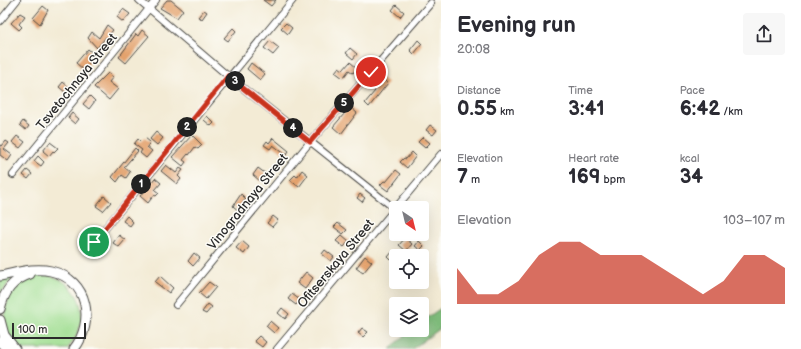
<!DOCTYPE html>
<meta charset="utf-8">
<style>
body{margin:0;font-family:"Balsamiq Sans",sans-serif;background:#f7f7f7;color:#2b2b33;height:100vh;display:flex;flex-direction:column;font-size:15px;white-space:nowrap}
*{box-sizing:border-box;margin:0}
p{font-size:13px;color:#7c7c81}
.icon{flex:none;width:22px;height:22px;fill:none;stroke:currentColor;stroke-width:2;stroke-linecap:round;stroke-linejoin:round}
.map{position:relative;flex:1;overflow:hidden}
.side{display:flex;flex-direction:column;background:#fff;width:360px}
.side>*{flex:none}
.needle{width:26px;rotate:145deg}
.tools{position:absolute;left:389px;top:201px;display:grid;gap:8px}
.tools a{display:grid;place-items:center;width:40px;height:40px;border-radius:4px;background:#fff;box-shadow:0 4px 16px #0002;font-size:20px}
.scale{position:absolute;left:12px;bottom:10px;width:74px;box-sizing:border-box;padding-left:4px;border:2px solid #2b2b2b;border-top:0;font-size:11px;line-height:14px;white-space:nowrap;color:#2b2b2b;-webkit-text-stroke:3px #fdfcf7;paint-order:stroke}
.pin{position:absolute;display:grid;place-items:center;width:34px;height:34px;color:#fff;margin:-17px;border:2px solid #fff;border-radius:50%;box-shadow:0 1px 4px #0007}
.km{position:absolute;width:20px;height:20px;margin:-10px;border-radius:50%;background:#222;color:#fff;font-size:11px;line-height:20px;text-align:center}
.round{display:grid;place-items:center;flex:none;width:42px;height:42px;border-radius:4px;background:#f7f7f7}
.overview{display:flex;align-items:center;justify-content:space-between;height:68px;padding:0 16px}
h1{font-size:22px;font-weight:800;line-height:30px}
.metrics{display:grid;grid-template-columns:repeat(3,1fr);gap:6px;height:68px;padding:4px 16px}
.metrics div{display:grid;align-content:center}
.metrics b{font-size:20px;font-weight:800}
.metrics small{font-size:11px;font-weight:400}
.metrics p{font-size:11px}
.chart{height:112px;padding:8px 16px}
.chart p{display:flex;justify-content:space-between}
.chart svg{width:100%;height:72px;margin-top:4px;fill:#c8321e;opacity:.7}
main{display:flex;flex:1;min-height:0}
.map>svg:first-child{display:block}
.green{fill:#a0de92;stroke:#66845e}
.forest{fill:#80bd7c;stroke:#567454}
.building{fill:#e3a26d}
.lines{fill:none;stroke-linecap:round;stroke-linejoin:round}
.minor-casing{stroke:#494844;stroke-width:8}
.highway-casing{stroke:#494844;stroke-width:11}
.minor{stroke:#fff;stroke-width:6}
.highway{stroke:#fff;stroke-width:9}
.route-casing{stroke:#fff;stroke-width:8}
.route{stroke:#c8321e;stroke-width:5}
.labels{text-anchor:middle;stroke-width:3;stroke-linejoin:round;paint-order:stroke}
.street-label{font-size:13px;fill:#2b2b2b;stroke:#fdfcf7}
</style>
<main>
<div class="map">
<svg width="441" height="349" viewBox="0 0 441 349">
<rect width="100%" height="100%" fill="#fdfcf7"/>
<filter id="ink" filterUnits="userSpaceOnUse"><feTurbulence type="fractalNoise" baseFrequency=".025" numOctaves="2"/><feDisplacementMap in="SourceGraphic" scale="8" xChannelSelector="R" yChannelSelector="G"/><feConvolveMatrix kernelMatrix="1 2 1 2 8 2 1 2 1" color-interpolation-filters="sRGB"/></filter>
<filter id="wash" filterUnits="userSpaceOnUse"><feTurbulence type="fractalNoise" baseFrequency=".012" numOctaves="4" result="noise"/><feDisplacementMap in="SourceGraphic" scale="16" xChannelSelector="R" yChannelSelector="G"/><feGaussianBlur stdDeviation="0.9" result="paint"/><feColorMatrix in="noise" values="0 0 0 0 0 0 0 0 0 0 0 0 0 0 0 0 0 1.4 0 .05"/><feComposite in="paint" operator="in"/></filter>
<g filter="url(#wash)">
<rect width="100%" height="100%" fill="#f3ebd5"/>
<path class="green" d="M39,274C81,277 95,319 67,349H19C15,344 8,338 5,331C0,306 14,279 39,274Z
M15,275L0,294V277Z"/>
<path class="forest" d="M441,308V328L412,349H390L411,330H422V321Z"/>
<g id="blocks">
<path class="building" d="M167,0H171L183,10L177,18L160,8Z
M263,0H276L271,6Z
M396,5L404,12L400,17L392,10Z
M43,6L48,10L40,24L33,18Z
M123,9L130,14L123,22L117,17Z
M204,10L207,12L202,19L198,17Z
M20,13L25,16L19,24L22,27L19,30L11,23Z
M286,23L292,28L288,34L281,28Z
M107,25L113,30L109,35L113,38L111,41L106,37L97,48L88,38L92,32L99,38Z
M233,28L236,31L228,41L224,38Z
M142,30L149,36L126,63L119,57L136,34L138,36Z
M418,40L422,44L414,54L410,50Z
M270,41L279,48L273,55L264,48Z
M350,48L357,54L353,59L346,53Z
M88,49L95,55L84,70L76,63Z
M350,62L357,68L353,73L349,70L343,78L335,72L339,67L343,70Z
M251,63L265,74L260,80L247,69Z
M108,73L113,77L109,82L118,89L109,100L94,87Z
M380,77L388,83L369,107L365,103L375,91L372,89Z
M63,82L70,88L66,93L59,87Z
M90,96L95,101L89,109L83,104Z
M350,107L357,113L341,134L333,127Z
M72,113L79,119L75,124L68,118Z
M207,116L214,123L211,126L204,120Z
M23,121L29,126L26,130L20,125Z
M430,125L437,130L433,135L426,130Z
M156,132L163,138L157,145L150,139Z
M192,135L202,145L198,149L195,147L189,155L188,154L183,160L186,162L183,166L172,157Z
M17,136L25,142L20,148L12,142Z
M423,137L430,143L425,148L418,142Z
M145,138L150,142L147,147L152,151L146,158L140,153L142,150L134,144L138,139L141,142Z
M273,138L289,151L286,155L273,145L270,149L264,145L267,141L269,143Z
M6,141L9,143L4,149L12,155L8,161L0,155V145L2,146Z
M50,142L58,148L54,152L53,151L49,156L43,151Z
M135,148L138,151L124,167L130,172L126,178L122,175L117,182L112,177Z
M412,152L416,156L407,168L400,162L404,158L406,159Z
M38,156L44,162L41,166L34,161Z
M166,165L176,173L180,168L183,170L178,176L181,179L177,184L161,171Z
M258,168L266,174L260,181L253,175Z
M27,170L32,174L28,179L23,175Z
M302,170L308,175L299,187L290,180L295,175L297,177Z
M396,170L401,174L388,191L380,185L384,181L386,182Z
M155,178L161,183L155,190L159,193L156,196L154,195L148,203L140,196Z
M241,194L246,199L242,203L245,205L240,212L233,206Z
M360,194L365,198L362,202L357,198Z
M104,196L111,202L103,211L96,206Z
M127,216L133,222L130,226L123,221Z
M273,216L278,220L272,227L267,223Z
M338,223L347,230L343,234L334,227Z
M119,235L125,240L119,247L113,243Z
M342,235L349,241L344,247L336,241Z
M405,238L412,244L406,251L399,245Z
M242,241L249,247L244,254L236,248Z
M419,241L424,246L420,250L415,246Z
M325,250L334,257L331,261L322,254Z
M393,251L396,254L391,260L388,257Z
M194,253L200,258L193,266L188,261Z
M365,256L372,262L363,273L356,268Z
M306,272L313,278L305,289L297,283Z
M160,276L173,288L169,293L155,282Z
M209,282L216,287L206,299L199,293Z
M292,294L300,300L296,305L288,299Z
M208,304L212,307L206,314L202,312Z
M282,308L289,314L285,319L278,313Z
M270,321L278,328L274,333L266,326Z
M362,328L368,332L363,337L358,333Z
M259,336L266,342L262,347L254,341Z"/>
</g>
</g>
<g filter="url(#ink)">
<use href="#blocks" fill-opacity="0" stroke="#494844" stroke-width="1"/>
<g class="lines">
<g class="minor-casing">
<path id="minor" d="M139,0L228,76L395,209
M0,21L17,0
M13,175L156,0
M94,242L293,0
M176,305L310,142L431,3
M277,349L441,154"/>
</g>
<g class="highway-casing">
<path id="highway" d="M0,276C17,273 34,267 51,271C89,280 95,322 74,349
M0,309C4,292 12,280 30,274
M0,320L4,335L15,349
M0,342L8,349"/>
</g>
<use href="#minor" class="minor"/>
<use href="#highway" class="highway"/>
</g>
</g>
<g class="lines" filter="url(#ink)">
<g class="route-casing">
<path id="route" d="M94,242L228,76L310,142L371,72"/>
</g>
<use href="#route" class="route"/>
</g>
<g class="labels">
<g class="street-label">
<text transform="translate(76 81) rotate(-51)" y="5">Tsvetochnaya Street</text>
<text transform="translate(247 201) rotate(-51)" y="5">Vinogradnaya Street</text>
<text transform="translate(335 263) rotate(-50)" y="5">Ofitserskaya Street</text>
</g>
</g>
</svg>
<div class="tools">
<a><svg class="needle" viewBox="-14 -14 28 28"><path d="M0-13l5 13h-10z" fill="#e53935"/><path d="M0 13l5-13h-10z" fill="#7c7c81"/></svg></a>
<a><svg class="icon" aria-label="locate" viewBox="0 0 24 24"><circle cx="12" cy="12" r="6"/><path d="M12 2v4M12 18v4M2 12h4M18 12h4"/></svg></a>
<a><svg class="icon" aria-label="layers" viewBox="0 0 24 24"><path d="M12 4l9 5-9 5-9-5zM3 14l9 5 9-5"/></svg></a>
</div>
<div class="scale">100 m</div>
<div class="pin" style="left:94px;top:242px;background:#1e9e55"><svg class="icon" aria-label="arrive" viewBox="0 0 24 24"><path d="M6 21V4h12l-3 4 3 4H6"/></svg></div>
<div class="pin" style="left:371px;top:72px;background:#d93025"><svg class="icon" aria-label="check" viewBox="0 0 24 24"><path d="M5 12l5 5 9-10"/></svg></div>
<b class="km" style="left:141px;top:184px">1</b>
<b class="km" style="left:187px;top:127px">2</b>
<b class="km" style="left:235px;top:81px">3</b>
<b class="km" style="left:293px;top:128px">4</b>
<b class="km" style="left:344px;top:103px">5</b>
</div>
<section class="side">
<div class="overview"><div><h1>Evening run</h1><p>20:08</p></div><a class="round"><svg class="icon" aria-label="share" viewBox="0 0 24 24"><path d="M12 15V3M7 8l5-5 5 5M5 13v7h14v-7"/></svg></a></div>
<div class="metrics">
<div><p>Distance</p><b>0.55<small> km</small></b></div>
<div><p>Time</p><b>3:41</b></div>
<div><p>Pace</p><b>6:42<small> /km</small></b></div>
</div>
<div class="metrics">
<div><p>Elevation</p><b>7<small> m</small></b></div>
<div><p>Heart rate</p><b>169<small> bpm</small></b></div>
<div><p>kcal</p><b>34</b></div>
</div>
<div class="chart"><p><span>Elevation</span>103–107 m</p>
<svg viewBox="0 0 160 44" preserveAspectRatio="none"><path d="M0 44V22L10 38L20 38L30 30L40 14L50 6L60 6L70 14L80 14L90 14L100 22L110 30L120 38L130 30L140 14L150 14L160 22V44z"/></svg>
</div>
</section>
</main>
